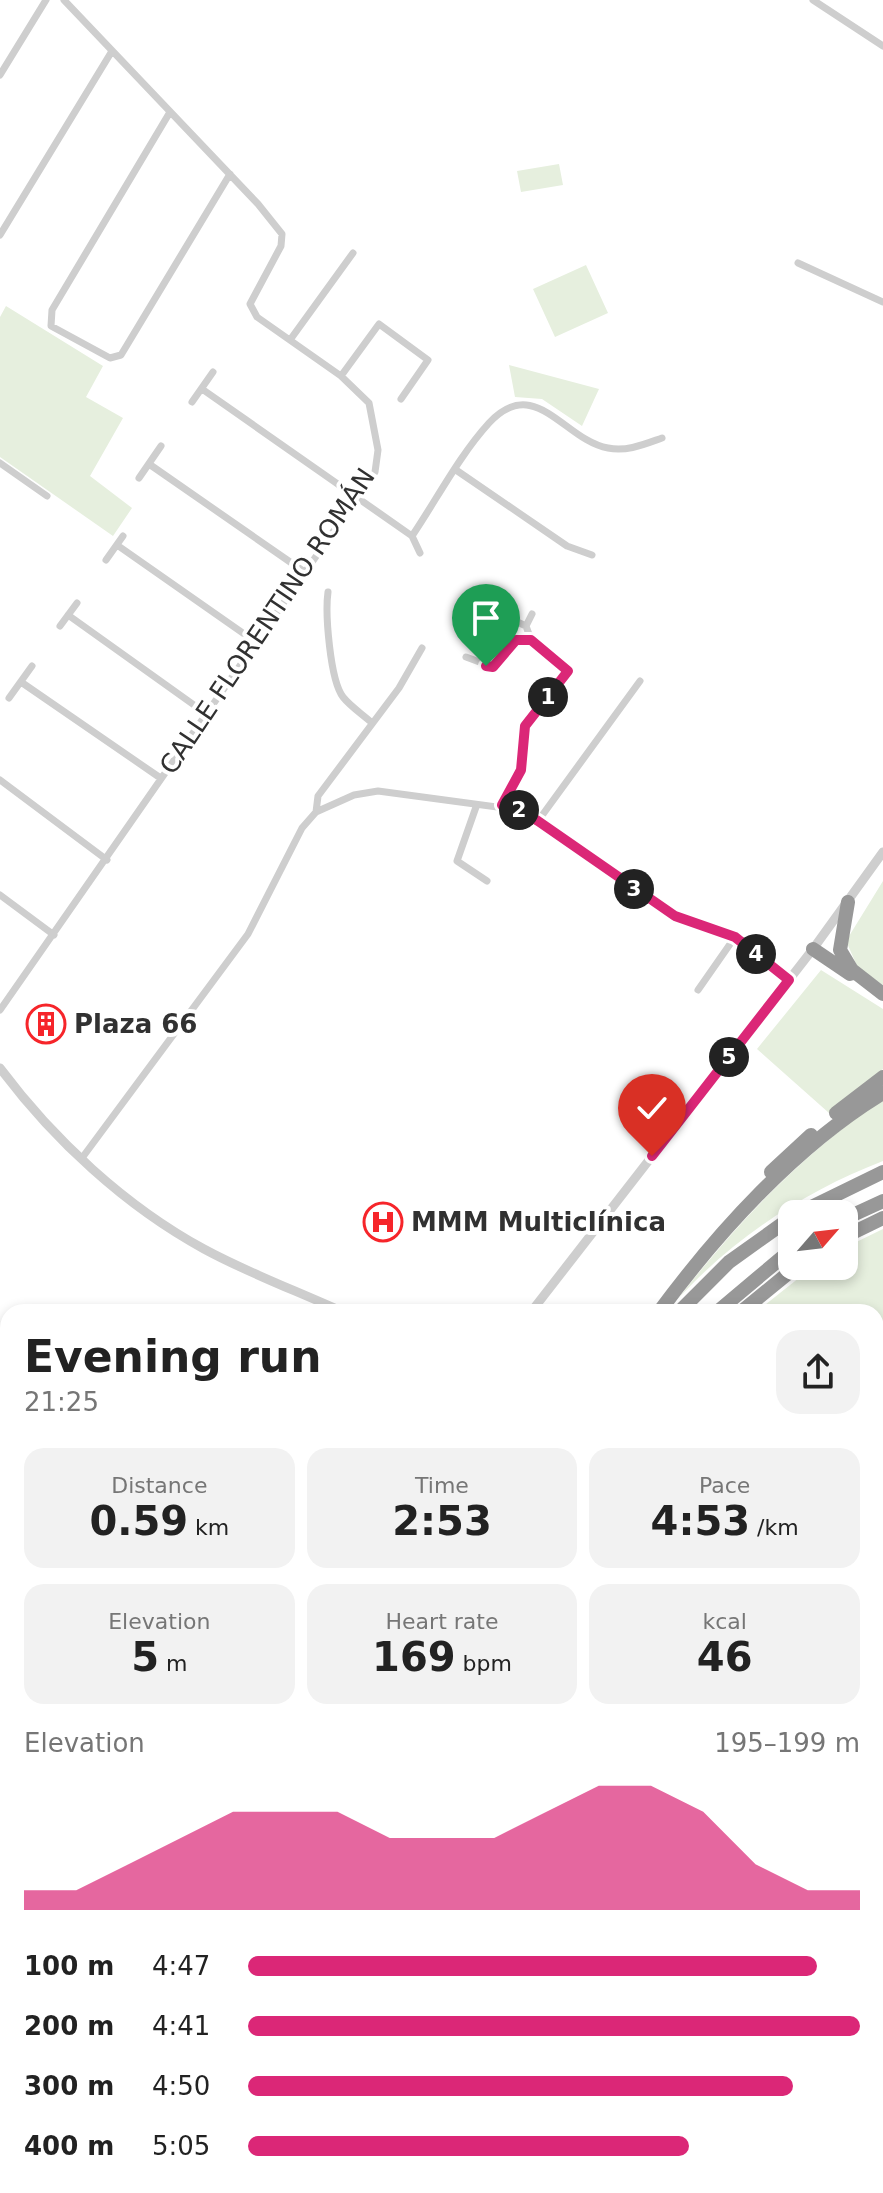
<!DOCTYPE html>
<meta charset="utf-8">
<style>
body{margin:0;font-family:"DejaVu Sans",sans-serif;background:#f2f2f2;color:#222;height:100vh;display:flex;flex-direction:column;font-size:30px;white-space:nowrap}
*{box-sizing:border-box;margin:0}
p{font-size:26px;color:#767676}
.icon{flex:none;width:44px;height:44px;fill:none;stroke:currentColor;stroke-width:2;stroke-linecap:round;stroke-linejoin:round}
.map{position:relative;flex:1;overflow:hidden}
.sheet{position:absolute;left:0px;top:1304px;width:884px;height:890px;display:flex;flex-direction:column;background:#fff;border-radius:24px 24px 0 0;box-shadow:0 4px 12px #0003}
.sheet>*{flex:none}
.needle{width:52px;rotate:62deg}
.fabs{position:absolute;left:778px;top:1200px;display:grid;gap:16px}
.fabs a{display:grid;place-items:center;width:80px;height:80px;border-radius:16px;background:#fff;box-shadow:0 4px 12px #0003;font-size:40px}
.pin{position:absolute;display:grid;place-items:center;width:68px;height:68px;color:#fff;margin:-82px -34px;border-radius:50% 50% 50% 0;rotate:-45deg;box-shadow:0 0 8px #0007}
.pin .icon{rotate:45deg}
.km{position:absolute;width:40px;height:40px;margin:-20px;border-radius:50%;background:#222;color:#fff;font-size:22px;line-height:40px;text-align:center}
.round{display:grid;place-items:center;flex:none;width:84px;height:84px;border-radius:24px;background:#f2f2f2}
.head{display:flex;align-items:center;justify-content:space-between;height:136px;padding:0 24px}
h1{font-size:44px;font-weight:800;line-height:60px}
.figures{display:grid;grid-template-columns:repeat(3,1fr);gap:12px;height:136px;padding:8px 24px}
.figures div{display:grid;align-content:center;border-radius:20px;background:#f2f2f2;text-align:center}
.figures b{font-size:40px;font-weight:800}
.figures small{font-size:22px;font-weight:400}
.figures p{font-size:22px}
.chart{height:224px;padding:16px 24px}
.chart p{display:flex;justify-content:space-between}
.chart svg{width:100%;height:144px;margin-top:8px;fill:#db2777;opacity:.7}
ul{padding:0 24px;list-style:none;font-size:26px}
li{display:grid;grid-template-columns:128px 96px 1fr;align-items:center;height:60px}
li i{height:20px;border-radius:10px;background:#db2777}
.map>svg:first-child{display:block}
.green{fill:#e6efde}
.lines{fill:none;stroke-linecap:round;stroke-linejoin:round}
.stream{stroke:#c9dff0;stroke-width:3}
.minor{stroke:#cecece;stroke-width:7}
.tertiary{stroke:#cecece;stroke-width:9}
.motorway{stroke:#989898;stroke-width:14}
.route-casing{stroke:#fff;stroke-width:16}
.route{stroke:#db2777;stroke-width:10}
.labels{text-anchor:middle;stroke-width:8;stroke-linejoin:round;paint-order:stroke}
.street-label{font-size:26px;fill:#313131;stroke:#fff}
.poi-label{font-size:26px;font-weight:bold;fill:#313131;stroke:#fff;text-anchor:start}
</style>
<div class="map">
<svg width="883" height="2193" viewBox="0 0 883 2193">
<rect width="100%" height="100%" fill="#fff"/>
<path class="green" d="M559,164L563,185L521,192L517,171Z
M586,265L608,313L555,337L533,289Z
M6,306L103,366L86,397L123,418L90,476L132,508L113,536L0,457V317Z
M509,365L599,389L582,426L542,399L515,397Z
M883,881V985L858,968L846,941Z
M821,970L883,1009V1069L829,1113L757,1049Z
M883,1099V1161C805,1191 733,1238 677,1300C736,1224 803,1153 883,1099Z
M883,1229V1337L876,1335V1312H756L814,1266H844V1248Z
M883,1872V1986L876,1985V1884Z"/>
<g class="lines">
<path class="stream" d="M0,1354L8,1358
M876,1759L883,1762"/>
<path class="minor" d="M813,0L883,46
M0,75L46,0
M170,112L52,310L51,326L110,358L121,355L230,174
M0,235L112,51
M798,263L883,302
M290,340L353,253
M341,376L379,324L428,360L401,399
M202,389L412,536L420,553
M192,402L213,372
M0,463L47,496
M149,464L306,573
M456,470L567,546L592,555
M139,478L161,446
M412,536C437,499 459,456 489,423C535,373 565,441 608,448C627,452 645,444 662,438
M117,545L257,643
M106,560L123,536
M328,592C325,613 330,680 343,697C350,706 362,714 371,722
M498,613L526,626L531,640L568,671L525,726L521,770L502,805
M68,615L208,715
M60,626L77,603
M526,626L532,614
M466,657L493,667L516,640H531
M21,682L159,777
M9,698L32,666
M0,780L107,860
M476,807L457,861L487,881
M316,812L318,796L399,688L422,648
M538,821L640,681
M0,895L54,935
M698,990L735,937
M0,1010L356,499L375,472L378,450L369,403L341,376L257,317L250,304L281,246L282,234L258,204L64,0
M82,1158L248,934L302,828L316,812L354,795L378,791L520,810L675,916L735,937L789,980
M876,1872L883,1860
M876,1992L883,1993
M876,2000L883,2001
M876,2010L883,2011
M876,2138L883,2139
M453,2193L454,2186
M540,2193L541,2186
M775,2193L779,2186"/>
<path class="tertiary" d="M0,1068C53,1139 125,1206 204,1249C248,1273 297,1291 343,1312
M531,1312L813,949L883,852
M0,1883L8,1888"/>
<path class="motorway" d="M848,902L840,950L852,970L883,994
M813,949L850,974
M836,1113L883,1077
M771,1172L811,1135
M797,1214L883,1172
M844,1219L883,1201
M844,1237L883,1218
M659,1312C718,1232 797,1145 883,1093
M679,1312L729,1262L792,1217
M717,1312L792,1249
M741,1312L797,1266
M876,1343L883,1346
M0,2146L8,2143
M0,2182L8,2179
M46,2193L61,2186
M123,2193L156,2186"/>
</g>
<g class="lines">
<g class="route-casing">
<path id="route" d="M486,666L493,667L516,640H531L568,671L525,726L521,770L502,805L520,810L538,821L675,916L735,937L789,980L652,1156"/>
</g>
<use href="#route" class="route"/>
</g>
<defs>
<g id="building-ring" transform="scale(2)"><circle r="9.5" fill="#fff" stroke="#f6252a" stroke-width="1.5"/><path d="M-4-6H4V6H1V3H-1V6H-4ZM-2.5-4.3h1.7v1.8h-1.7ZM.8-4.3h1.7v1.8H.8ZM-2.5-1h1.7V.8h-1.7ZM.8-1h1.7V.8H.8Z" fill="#f6252a"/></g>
<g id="hospital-ring" transform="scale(2)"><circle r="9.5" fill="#fff" stroke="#f6252a" stroke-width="1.5"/><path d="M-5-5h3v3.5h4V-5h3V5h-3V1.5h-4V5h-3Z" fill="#f6252a"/></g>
</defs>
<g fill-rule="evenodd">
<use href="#building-ring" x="46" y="1024"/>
<use href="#hospital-ring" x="383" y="1222"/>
</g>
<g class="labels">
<g class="street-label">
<text transform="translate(267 621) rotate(-56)" y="9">CALLE FLORENTINO ROMÁN</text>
</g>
<g class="poi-label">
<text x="74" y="1033">Plaza 66</text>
<text x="411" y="1231">MMM Multiclínica</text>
</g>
</g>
</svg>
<div class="fabs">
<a><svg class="needle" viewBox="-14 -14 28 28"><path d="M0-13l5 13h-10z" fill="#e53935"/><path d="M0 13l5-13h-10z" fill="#767676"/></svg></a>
</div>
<div class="pin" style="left:486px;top:666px;background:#1e9e55"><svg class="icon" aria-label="arrive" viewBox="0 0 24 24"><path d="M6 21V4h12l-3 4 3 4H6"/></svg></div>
<div class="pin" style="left:652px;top:1156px;background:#d93025"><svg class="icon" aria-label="check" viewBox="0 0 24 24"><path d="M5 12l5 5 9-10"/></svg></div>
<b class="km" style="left:548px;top:697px">1</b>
<b class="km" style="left:519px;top:810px">2</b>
<b class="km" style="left:634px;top:889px">3</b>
<b class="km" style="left:756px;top:954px">4</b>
<b class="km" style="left:729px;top:1057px">5</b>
<section class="sheet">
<div class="head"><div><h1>Evening run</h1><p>21:25</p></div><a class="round"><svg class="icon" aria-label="share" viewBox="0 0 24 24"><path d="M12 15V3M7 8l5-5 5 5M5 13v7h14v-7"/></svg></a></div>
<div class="figures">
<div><p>Distance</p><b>0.59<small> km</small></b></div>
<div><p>Time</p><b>2:53</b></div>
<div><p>Pace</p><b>4:53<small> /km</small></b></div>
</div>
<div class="figures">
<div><p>Elevation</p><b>5<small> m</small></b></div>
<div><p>Heart rate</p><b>169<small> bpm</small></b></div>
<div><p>kcal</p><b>46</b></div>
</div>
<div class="chart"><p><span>Elevation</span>195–199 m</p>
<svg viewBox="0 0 160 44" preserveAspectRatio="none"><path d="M0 44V38L10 38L20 30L30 22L40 14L50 14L60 14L70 22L80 22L90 22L100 14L110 6L120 6L130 14L140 30L150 38L160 38V44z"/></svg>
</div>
<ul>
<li><b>100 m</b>4:47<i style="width:93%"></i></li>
<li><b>200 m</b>4:41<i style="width:100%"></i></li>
<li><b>300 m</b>4:50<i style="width:89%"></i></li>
<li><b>400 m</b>5:05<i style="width:72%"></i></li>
</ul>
</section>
</div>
